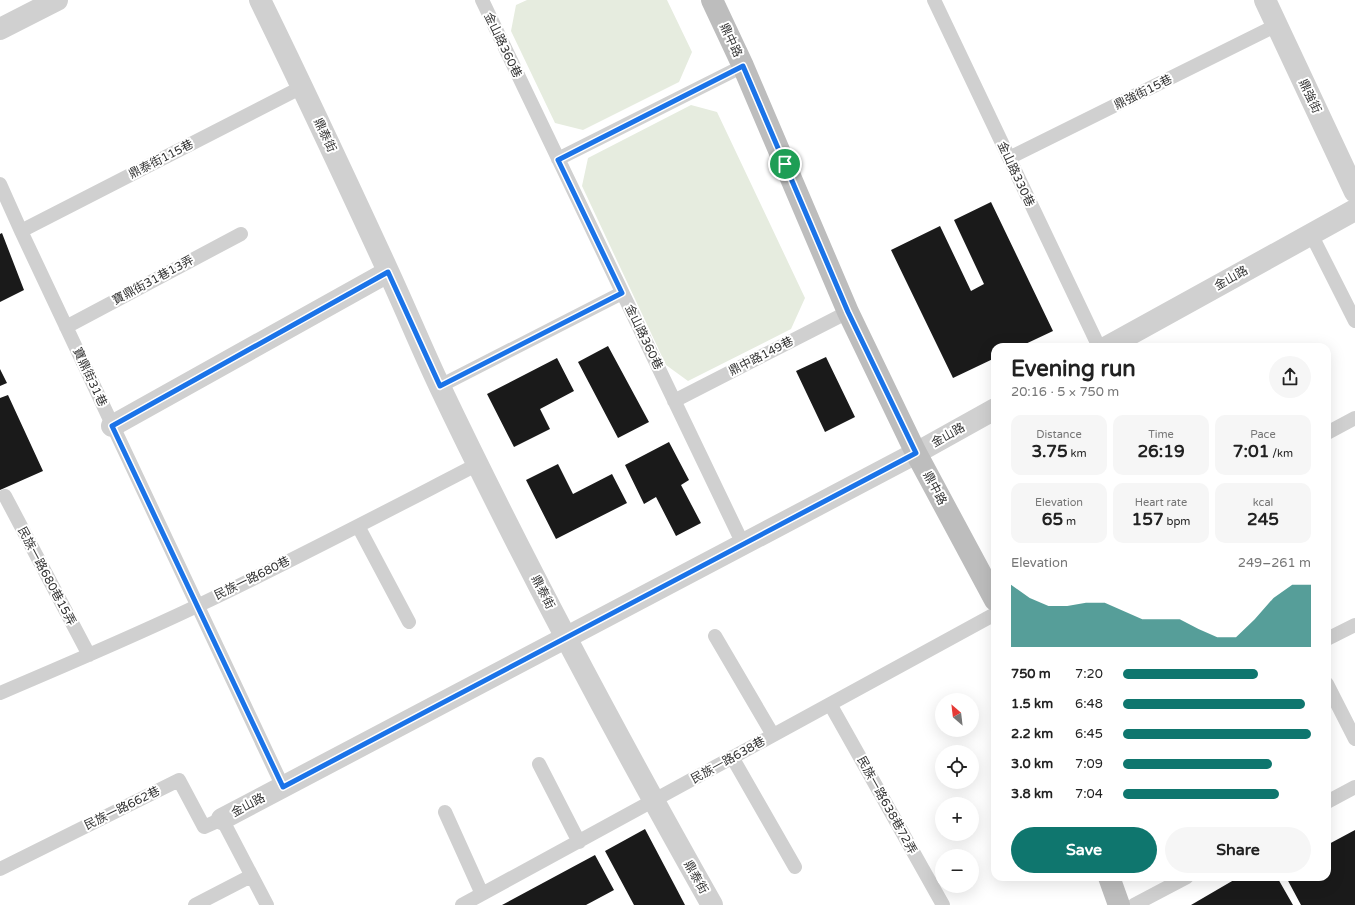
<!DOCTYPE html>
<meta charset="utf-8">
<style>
body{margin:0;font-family:"Varela Round","Noto Sans TC",sans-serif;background:#f6f6f6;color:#222;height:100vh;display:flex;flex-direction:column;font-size:15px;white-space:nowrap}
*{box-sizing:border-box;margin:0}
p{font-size:13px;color:#767676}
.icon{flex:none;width:22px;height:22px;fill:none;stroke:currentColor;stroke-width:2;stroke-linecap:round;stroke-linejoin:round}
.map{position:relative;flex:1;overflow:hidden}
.side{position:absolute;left:991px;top:343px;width:340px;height:538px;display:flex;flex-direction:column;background:#fff;border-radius:12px;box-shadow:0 4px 16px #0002}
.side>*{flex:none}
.needle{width:26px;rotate:332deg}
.controls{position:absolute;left:935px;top:693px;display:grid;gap:8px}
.controls a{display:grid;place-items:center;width:44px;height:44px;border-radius:50%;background:#fff;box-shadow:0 4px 16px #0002;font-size:20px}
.pin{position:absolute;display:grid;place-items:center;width:34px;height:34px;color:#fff;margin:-17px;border:2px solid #fff;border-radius:50%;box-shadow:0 1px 4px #0007}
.round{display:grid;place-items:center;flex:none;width:42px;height:42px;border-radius:21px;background:#f6f6f6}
.overview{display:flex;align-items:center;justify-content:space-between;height:68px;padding:0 20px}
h1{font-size:22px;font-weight:700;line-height:30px}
.figures{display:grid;grid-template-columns:repeat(3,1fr);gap:6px;height:68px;padding:4px 20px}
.figures div{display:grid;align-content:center;border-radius:10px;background:#f6f6f6;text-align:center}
.figures b{font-size:17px;font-weight:700}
.figures small{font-size:11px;font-weight:400}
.figures p{font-size:11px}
.chart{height:112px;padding:8px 20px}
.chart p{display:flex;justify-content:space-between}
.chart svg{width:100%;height:72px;margin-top:4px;fill:#0f766e;opacity:.7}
.primary-button{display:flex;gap:8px;margin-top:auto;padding:8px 20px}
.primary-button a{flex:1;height:46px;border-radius:24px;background:#0f766e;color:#fff;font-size:16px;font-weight:700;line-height:46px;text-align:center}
.primary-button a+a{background:#f6f6f6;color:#222}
ul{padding:0 20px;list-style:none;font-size:13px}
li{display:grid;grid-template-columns:64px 48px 1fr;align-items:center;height:30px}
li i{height:10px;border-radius:5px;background:#0f766e}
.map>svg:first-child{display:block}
.green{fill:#e6ecdf}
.building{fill:#1a1a1a}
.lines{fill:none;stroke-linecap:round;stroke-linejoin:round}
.lane{stroke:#d0d0d0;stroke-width:14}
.street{stroke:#d0d0d0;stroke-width:22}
.secondary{stroke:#bdbdbd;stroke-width:22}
.route-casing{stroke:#fff;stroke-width:8}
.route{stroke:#1a73e8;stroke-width:5}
.labels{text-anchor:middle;stroke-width:4;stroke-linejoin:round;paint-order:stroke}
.street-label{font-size:12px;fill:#333;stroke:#fff}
</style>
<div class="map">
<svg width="1355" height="905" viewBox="0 0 1355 905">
<rect width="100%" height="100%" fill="#fff"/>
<path class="green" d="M527,0H667L692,52L679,82L583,130L555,123L511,31L516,5Z
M691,105L717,112L805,298L791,329L688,381L666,365L582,186L588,158Z"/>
<path class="building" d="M991,202L1053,331L1019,347H995V358L953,378L891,250L940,226L971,291L984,284L954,220Z
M2,233L24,290L0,302V234Z
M608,346L649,422L618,438L578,362Z
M826,357L855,417L825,432L796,371Z
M557,358L574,391L540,409L550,429L514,447L487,394Z
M0,369L7,383L0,386Z
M8,395L43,471L0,490V398Z
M669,442L689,480L681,485L701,523L676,536L656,497L644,504L625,465Z
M558,464L573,494L612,474L627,503L556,539L526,480Z
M645,829L674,884L685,905H634L605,851Z
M1355,830V905H1301L1286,877H1327V845Z
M595,855L614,890L586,905H502Z
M1239,877H1277L1293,905H1191Z"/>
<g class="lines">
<path class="lane" d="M482,0L743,544
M934,0L1099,347
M1009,158L1277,25
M558,159L743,66
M0,184L21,231L283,787
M21,231L302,87
M1311,234L1355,321
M66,327L241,234
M440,386L622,293
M674,401L848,312
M1327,433L1355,418
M5,496L89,655
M358,526L409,622
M715,636L773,735
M1327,639L1355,625
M1327,684L1355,739
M0,693C66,665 132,637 197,606C292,561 385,512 478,464
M830,704L943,905
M732,757L795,867
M539,764L579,842
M1327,802L1355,787
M445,812L482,894
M0,869L179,780L204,827L222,819L267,905
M195,905L251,876
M462,905L995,614
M1134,905L1187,877"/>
<path class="street" d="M260,0C304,90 346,180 388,271C406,310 422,349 440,387C524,563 616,735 712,905
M1265,0L1355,192
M0,29L57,0
M1107,347L1355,210
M112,426L388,272
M222,819L916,453L995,409"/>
<path class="secondary" d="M712,0L743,66L848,312L916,453L995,600
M1109,877L1119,905"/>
</g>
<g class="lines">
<g class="route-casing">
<path id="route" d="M743,66L848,312L916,453L283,787L112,426L388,272L440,386L622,293L558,160Z"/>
</g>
<use href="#route" class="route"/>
</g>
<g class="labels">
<g class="street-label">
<text transform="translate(731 40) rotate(65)" y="4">鼎中路</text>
<text transform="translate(503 45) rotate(64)" y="4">金山路360巷</text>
<text transform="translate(1143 92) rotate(-26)" y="4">鼎強街15巷</text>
<text transform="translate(1310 96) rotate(65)" y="4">鼎強街</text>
<text transform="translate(325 135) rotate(65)" y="4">鼎泰街</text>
<text transform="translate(161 159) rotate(-27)" y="4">鼎泰街115巷</text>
<text transform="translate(1016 174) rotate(65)" y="4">金山路330巷</text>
<text transform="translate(1231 278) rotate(-29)" y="4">金山路</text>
<text transform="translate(153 280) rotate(-28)" y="4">寶鼎街31巷13弄</text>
<text transform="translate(644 337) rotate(64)" y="4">金山路360巷</text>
<text transform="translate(761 356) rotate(-27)" y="4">鼎中路149巷</text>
<text transform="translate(90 377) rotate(65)" y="4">寶鼎街31巷</text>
<text transform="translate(948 435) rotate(-29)" y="4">金山路</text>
<text transform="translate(935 488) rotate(62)" y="4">鼎中路</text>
<text transform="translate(47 576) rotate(62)" y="4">民族一路680巷15弄</text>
<text transform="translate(252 578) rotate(-26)" y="4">民族一路680巷</text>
<text transform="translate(543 592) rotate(63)" y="4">鼎泰街</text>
<text transform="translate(728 760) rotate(-29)" y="4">民族一路638巷</text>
<text transform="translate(248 805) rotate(-28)" y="4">金山路</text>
<text transform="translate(887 805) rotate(61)" y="4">民族一路638巷72弄</text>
<text transform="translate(122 808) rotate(-26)" y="4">民族一路662巷</text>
<text transform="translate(696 877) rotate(61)" y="4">鼎泰街</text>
</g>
</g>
</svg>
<div class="controls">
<a><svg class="needle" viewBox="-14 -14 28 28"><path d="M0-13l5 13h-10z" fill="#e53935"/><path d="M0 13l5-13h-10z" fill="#767676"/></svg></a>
<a><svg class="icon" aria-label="locate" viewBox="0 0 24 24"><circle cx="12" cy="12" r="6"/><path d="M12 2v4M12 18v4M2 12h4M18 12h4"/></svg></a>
<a>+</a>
<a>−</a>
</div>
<div class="pin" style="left:785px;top:164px;background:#1e9e55"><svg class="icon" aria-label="arrive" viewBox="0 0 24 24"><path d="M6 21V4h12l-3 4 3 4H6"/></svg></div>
<section class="side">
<div class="overview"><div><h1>Evening run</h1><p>20:16 · 5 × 750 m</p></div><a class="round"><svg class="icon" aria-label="share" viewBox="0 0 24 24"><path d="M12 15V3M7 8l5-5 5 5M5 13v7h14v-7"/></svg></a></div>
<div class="figures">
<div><p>Distance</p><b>3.75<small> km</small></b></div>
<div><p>Time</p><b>26:19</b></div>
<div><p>Pace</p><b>7:01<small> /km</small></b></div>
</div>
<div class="figures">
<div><p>Elevation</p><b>65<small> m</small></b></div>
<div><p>Heart rate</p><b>157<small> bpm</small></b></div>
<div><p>kcal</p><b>245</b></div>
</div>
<div class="chart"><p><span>Elevation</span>249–261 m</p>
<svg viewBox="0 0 160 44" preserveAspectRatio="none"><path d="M0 44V6L10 14L20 19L30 19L40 17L50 17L60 22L70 27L80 27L90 27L100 33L110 38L120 38L130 27L140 14L150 6L160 6V44z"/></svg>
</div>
<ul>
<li><b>750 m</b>7:20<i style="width:72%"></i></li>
<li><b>1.5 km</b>6:48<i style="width:97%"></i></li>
<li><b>2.2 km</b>6:45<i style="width:100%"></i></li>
<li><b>3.0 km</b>7:09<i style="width:79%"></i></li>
<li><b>3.8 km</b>7:04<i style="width:83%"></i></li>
</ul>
<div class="primary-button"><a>Save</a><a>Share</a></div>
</section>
</div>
